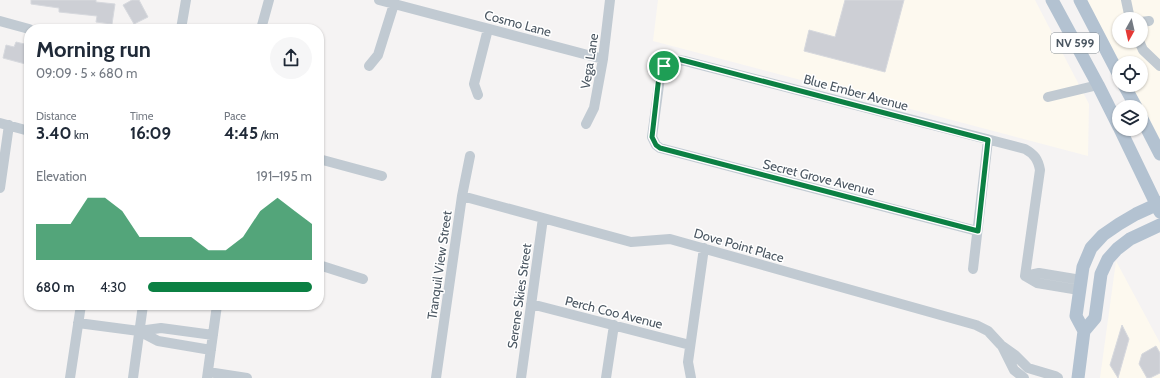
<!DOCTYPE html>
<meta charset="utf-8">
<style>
body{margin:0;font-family:Cabin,sans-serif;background:#f6f6f7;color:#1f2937;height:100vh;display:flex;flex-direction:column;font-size:15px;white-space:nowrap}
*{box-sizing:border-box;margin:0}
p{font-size:13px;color:#747a83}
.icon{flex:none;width:22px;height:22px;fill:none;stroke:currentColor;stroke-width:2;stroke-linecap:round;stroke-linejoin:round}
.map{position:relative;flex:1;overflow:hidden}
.panel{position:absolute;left:24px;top:24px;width:300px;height:286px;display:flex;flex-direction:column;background:#fff;border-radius:16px;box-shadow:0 1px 3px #0004}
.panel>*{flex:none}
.needle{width:26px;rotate:188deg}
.buttons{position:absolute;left:1112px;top:12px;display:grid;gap:8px}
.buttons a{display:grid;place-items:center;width:36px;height:36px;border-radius:50%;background:#fff;box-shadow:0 1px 3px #0004;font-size:20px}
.pin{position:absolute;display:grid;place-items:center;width:34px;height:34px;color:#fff;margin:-17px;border:2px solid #fff;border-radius:50%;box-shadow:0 1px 4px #0007}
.round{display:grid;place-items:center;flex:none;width:42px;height:42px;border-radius:21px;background:#f6f6f7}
.summary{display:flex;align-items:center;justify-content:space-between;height:68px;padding:0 12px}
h1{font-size:22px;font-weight:700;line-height:30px}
.figures{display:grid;grid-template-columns:repeat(3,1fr);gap:6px;height:68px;padding:4px 12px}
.figures div{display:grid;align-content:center}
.figures b{font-size:17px;font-weight:700}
.figures small{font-size:11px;font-weight:400}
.figures p{font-size:11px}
.chart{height:112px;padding:8px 12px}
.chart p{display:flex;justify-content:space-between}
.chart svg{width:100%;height:72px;margin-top:4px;fill:#0b8043;opacity:.7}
ul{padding:0 12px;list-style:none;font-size:13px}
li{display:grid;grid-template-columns:64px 48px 1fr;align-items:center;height:30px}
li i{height:10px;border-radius:5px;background:#0b8043}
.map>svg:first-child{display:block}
.commercial{fill:#fdf9ef;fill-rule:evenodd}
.building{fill:#cdcfd5;stroke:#d7d9de}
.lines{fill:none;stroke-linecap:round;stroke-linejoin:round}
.minor{stroke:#c1cad2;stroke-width:10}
.major{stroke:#b3c2d1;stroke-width:13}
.route-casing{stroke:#fff;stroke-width:8}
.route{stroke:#0b8043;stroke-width:5}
.labels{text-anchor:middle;stroke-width:3;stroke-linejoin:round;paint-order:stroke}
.shield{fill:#fff;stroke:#808990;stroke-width:1}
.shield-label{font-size:12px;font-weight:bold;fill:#4a5661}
.street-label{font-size:13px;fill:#4a5661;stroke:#fff}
</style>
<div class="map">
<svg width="1160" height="378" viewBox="0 0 1160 378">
<rect width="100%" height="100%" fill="#f5f3f3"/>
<path class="commercial" d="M658,0H1035L1089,104L1088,156L653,41Z
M1087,0H1160V140L1131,85H1141V63H1120ZM1119,19H1141V41H1119Z
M1116,261L1160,343V378H1100Z"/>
<path class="building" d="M31,0H96V2L115,4L112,24L96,22L97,16L59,12V8L31,4Z
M132,0H139L148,17L134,24L123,5Z
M845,0H904L885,72L804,51L809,30L835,37Z
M16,42L29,45V65L3,58L6,45L14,47Z
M1122,325L1129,339L1118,378L1110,365Z
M1156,346L1160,353V373L1150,378H1147L1139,364L1142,354Z"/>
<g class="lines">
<path class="minor" d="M379,0L603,59
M1126,0L1130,19
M0,21L29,29
M1141,22L1149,21
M181,29L186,0
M261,29L269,0
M1139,41L1143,50L1160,66
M369,66L378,55L394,4
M478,95L474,84L488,29
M1048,97L1098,85
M0,123L29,131
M586,124L594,108L603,59L610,0
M319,159L382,176
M0,188L9,125
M462,196L631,242L670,239L976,325L988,331L1001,345L1015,355L1028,368L1055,376L1058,378
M977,231L660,148L656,145L652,137L661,70C667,61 674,59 685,61L1025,149C1034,154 1038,159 1040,170L1025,276
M319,265L363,279
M973,269L988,140
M1025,276L1039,273L1081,280
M1025,276L1037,283L1079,290
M531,304L690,345
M78,323L139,331L161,328L213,335
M139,331L158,341L211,350
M1002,346L1014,370L1024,378
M208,372L247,378
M70,378L81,305
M133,378L143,305
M207,378L217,305
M436,378L462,196L470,156
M521,378L543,218
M606,378L614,325
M691,378L688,362L704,248"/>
<path class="major" d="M1052,0L1098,85L1119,127
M1080,0L1119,75
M1124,85L1136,107
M1141,117L1160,154
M1120,129L1160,212
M1084,331L1076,316L1083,267L1091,248L1103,235L1119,224L1136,214L1160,203
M1078,378L1084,331L1095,318L1101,274L1108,259L1117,249L1130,239L1160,225"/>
</g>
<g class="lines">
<g class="route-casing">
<path id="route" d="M678,59L988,140L978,231L660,148L656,145L652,137L659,76C662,65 668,61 678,59Z"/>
</g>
<use href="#route" class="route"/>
</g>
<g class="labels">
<rect class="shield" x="1051" y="33" width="48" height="20" rx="3"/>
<g class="shield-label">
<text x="1075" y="47">NV 599</text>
</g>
<g class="street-label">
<text transform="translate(518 23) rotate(15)" y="5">Cosmo Lane</text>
<text transform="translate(589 61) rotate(-81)" y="5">Vega Lane</text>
<text transform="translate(856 92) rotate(15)" y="5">Blue Ember Avenue</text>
<text transform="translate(819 177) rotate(14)" y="5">Secret Grove Avenue</text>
<text transform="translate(739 245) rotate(16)" y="5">Dove Point Place</text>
<text transform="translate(439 265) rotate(-82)" y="5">Tranquil View Street</text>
<text transform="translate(519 296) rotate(-82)" y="5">Serene Skies Street</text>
<text transform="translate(614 312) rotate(14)" y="5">Perch Coo Avenue</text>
</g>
</g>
</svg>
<div class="buttons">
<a><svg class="needle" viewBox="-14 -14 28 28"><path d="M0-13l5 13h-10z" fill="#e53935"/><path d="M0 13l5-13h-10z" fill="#747a83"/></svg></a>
<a><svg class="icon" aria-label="locate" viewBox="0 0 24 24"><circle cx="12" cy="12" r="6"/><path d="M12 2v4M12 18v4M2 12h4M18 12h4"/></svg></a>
<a><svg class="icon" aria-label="layers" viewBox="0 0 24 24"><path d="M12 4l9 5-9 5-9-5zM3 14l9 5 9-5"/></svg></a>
</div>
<div class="pin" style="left:664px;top:66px;background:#1e9e55"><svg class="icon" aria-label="arrive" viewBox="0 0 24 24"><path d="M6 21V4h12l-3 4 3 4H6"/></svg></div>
<section class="panel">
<div class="summary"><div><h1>Morning run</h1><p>09:09 · 5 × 680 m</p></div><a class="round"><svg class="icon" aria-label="share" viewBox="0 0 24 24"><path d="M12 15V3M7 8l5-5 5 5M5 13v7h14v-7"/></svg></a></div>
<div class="figures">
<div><p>Distance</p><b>3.40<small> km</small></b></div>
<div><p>Time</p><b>16:09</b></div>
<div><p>Pace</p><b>4:45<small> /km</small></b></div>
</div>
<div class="chart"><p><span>Elevation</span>191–195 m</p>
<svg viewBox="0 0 160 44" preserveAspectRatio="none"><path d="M0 44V22L10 22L20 22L30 6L40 6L50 14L60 30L70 30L80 30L90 30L100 38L110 38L120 30L130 14L140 6L150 14L160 22V44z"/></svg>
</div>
<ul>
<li><b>680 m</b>4:30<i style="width:100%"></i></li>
</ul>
</section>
</div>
